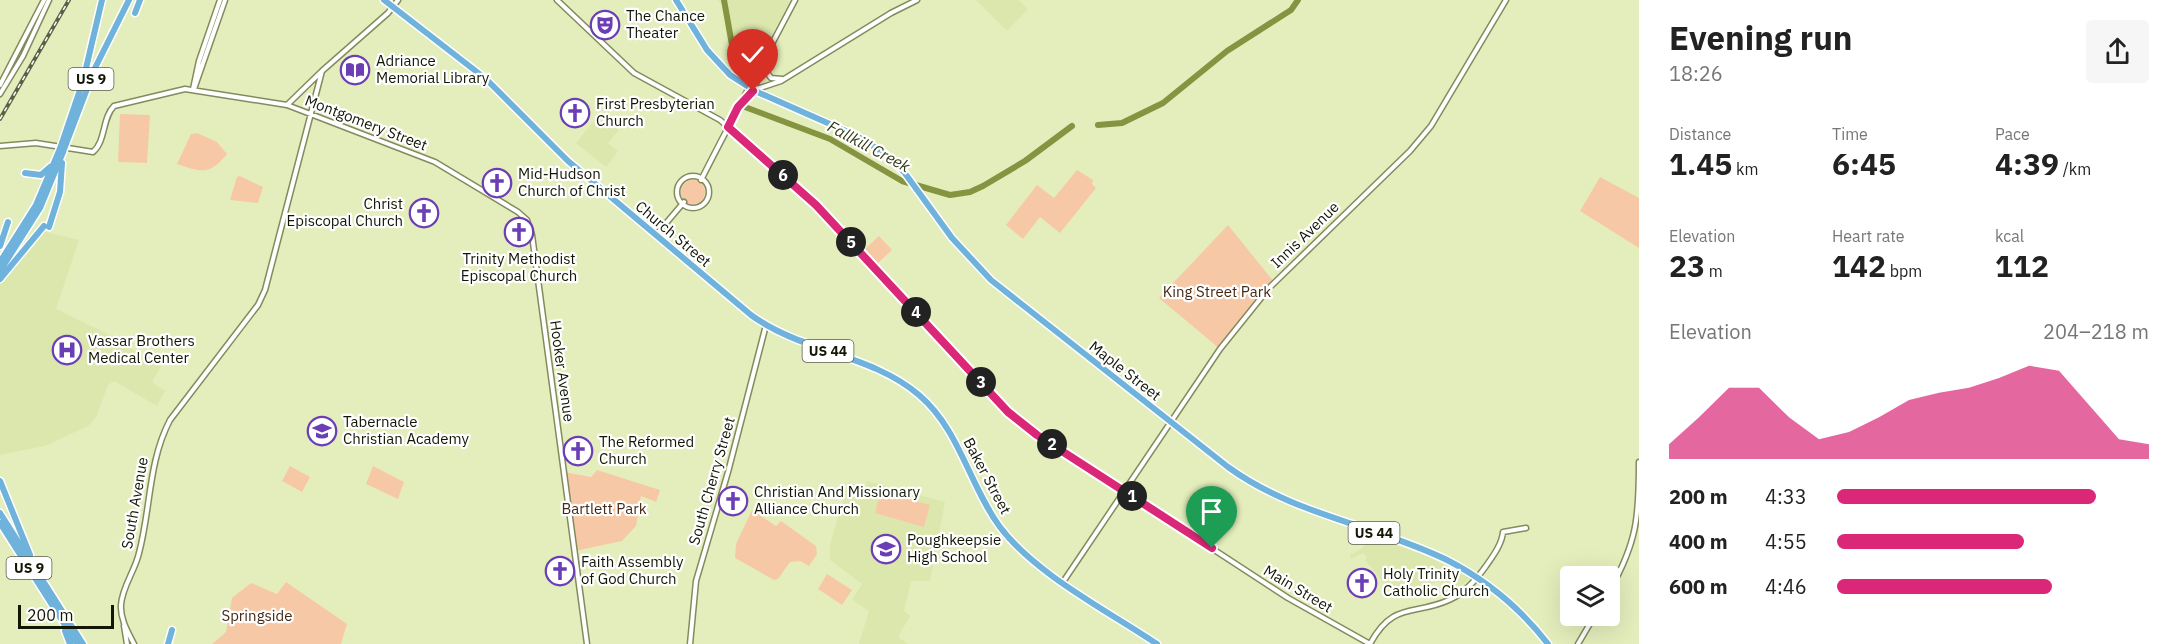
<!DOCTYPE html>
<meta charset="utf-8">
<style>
body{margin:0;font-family:"IBM Plex Sans",sans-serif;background:#f6f6f6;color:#222;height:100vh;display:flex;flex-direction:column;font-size:22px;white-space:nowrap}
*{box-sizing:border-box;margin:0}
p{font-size:20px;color:#767676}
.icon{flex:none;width:33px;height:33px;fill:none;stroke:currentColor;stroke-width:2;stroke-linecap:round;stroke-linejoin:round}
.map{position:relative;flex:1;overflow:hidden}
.drawer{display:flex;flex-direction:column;background:#fff;width:540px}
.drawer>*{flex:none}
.tools{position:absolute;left:1560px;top:566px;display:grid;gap:12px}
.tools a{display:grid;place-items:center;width:60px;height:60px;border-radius:6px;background:#fff;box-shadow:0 6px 24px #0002;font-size:30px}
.scale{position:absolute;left:18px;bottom:15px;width:96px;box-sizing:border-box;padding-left:6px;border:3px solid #131605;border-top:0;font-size:16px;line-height:21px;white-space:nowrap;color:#131605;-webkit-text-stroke:4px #fff;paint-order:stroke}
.pin{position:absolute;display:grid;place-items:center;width:51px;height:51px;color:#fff;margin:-62px -26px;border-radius:50% 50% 50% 0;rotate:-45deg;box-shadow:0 0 6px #0007}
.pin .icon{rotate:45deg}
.km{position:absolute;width:30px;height:30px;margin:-15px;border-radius:50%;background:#222;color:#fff;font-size:16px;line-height:30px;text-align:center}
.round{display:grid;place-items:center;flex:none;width:63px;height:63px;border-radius:6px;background:#f6f6f6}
.head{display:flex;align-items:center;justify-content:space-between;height:102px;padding:0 30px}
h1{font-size:33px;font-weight:700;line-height:45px}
.metrics{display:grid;grid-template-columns:repeat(3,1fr);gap:9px;height:102px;padding:6px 30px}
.metrics div{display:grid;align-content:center}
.metrics b{font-size:30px;font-weight:700}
.metrics small{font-size:16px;font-weight:400}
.metrics p{font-size:16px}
.chart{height:168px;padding:12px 30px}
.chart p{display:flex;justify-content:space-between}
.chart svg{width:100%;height:108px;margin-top:6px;fill:#db2777;opacity:.7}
ul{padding:0 30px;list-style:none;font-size:20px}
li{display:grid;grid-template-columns:96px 72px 1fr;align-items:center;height:45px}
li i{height:15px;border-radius:8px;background:#db2777}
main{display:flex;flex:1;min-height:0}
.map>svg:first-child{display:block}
.built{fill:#dbe7ad}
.green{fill:#f7c8a6}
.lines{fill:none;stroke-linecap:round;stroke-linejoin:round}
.river{stroke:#869340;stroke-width:6}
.secondary-casing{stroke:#838b5d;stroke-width:7}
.highway-casing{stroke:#fff;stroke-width:9}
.secondary{stroke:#fff;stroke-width:4}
.highway{stroke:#6fb2dc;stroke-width:6}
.rail-casing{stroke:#5b6044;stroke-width:4}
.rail{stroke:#fff;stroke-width:1.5;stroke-dasharray:4.5;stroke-linecap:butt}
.highway-bridge-casing{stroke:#fff;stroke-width:9;stroke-linecap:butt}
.highway-bridge{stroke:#6fb2dc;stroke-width:6}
.route-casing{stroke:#fff;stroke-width:12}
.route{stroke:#db2777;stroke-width:8}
.labels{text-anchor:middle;stroke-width:4.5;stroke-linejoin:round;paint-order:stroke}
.shield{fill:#fff;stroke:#5a5c50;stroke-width:1.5}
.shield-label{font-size:14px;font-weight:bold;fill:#131605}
.poi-label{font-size:15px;fill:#131605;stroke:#fff;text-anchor:start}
.street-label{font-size:15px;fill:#131605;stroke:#fff}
.park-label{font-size:15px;fill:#462913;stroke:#fff}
.water-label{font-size:16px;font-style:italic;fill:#353a17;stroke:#fff}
</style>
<main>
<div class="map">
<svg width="1639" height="644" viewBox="0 0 1639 644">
<rect width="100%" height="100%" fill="#e4eebc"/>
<path class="built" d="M717,0H787L790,1L760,57L734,44L727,9Z
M976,0H1019L1028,9L1007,31Z
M600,113L619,130L608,143L618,151L606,167L576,143Z
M42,231L79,240L56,309L108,334L161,367L152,382L165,391L157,406L114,381L108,385L96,417L88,426L45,446L0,455V283Z
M867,481L945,502L930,581H911L904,611L910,616L898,637L908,644H859L869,611L852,600L862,584L830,560V545L848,482L865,488Z
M1370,536L1424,555L1470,578L1455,591L1448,584L1436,582L1412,592L1411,597L1396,598L1365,560L1367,557L1363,553L1351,559L1350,555L1363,548Z"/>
<path class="green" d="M120,114L150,115L147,163L118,162Z
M197,133L217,142L227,154C209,176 201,172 177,164L191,134Z
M1077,170L1093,180L1092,184L1096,188L1060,233L1040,217L1023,239L1006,225L1037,185L1054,198Z
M240,176L263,187L258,203L230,200L237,177Z
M1600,177L1639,198V248L1580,211Z
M681 192a12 12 0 1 1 24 0a12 12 0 1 1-24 0Z
M1228,225L1274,282L1220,349L1159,298Z
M879,236L892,250L878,263L865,249Z
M290,466L310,477L302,492L282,481Z
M373,466L404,482L398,499L366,484Z
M597,470L660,490L656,502L641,496L636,526L622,541L575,551L564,472L591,477Z
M881,492L930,505L924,527L875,513Z
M752,510L776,526L781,521L816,546L817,554L809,566L800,561L790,562L778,579L774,580L735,558L736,544Z
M827,574L852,590L842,605L818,589Z
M286,582L347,624L341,644H212L226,632L232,598L251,583L277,594Z"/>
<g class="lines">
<path class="river" d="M724,0L737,73
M745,107L830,139L902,181L950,195L970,192L983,186L1025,161L1072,126
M1098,125L1122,123L1163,103L1227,51L1291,10L1298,0"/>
<g class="secondary-casing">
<path id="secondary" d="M557,0L634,73L720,120L816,205L1008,412L1026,427L1288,598L1370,644
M763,67L771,78L782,79
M0,85L44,0
M193,89L199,61L220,0
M194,89L225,0
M754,90L781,81L891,13L917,0
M0,94L23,56L49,0
M287,105L321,72
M738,107L753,92L762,66
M0,146L36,143L93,152C106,141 102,118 114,106L185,89L287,105L435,162L518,212L527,220L532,235L587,644
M677 192a16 16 0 1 1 32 0a16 16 0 1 1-32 0Z
M701,180C732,119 763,61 795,0
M656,235L684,202
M1063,582L1220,349L1269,288L1410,151L1431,126L1506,0
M1610,590C1637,542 1639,517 1639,462
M124,626L127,644
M134,644C128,632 120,619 121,605C122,587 135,571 139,553C151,508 148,462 170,420L258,305L265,290L322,71L388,13L398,0
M690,644L696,581L728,472L766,325
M1370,644C1393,601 1414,616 1449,600C1465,593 1476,580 1486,566C1493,556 1502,544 1503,532L1526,528
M1578,644L1595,615"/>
</g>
<g class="highway-casing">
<path id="highway" d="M384,0L486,79L568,161L751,315C801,352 871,354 919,395C960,430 969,485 1000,527C1035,574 1108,611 1157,644
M676,0L707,50L730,75L755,91L857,136L884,153L904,172L952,238L991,280L1228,467C1294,515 1375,525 1447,560C1486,580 1521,609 1548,644
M135,13L140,0
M62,143L83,81L102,0
M66,144L95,68L129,0
M25,173L41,175L50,167
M49,227L60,192L62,163
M0,246L8,222
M0,262L36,205L59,151
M0,271L40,208L63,152
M0,279L44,226
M0,481L30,555
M0,513L83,644
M0,523L77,644
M65,631L70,644
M168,644L172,630"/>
</g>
<use href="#secondary" class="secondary"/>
<use href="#highway" class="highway"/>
<g class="rail-casing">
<path id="rail" d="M0,119L69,0"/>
</g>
<use href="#rail" class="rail"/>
<g class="highway-bridge-casing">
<path id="highway-bridge" d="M59,151L62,143
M63,152L66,144"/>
</g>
<use href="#highway-bridge" class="highway-bridge"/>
</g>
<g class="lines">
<g class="route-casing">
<path id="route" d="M753,91L738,107L728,127L816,205L1008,412L1037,435L1212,548"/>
</g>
<use href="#route" class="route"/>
</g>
<defs>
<g id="theatre-ring" transform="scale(1.5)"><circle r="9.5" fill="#fff" stroke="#6c3eb6" stroke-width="1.5"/><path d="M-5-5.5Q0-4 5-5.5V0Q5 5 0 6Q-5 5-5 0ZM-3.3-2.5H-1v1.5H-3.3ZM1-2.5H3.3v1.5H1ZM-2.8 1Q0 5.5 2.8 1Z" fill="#6c3eb6"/></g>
<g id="library-ring" transform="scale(1.5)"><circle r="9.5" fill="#fff" stroke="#6c3eb6" stroke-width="1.5"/><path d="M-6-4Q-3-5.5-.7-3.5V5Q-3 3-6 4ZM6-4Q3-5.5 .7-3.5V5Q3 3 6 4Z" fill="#6c3eb6"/></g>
<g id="church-ring" transform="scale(1.5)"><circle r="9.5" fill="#fff" stroke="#6c3eb6" stroke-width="1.5"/><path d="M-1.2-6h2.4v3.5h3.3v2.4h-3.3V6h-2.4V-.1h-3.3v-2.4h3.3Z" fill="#6c3eb6"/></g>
<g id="hospital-ring" transform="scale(1.5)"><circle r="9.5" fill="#fff" stroke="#6c3eb6" stroke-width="1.5"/><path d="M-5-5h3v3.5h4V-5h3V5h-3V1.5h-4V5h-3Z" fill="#6c3eb6"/></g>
<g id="school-ring" transform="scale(1.5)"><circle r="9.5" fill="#fff" stroke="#6c3eb6" stroke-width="1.5"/><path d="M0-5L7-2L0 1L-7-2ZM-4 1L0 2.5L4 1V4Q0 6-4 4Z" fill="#6c3eb6"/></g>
</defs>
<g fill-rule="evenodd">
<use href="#theatre-ring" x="605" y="25"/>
<use href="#library-ring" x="355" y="70"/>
<use href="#church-ring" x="575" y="113"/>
<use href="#church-ring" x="497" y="183"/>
<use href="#church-ring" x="424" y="213"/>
<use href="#church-ring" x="519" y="232"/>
<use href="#hospital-ring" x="67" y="350"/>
<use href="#school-ring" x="322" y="431"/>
<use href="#church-ring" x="578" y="451"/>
<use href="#church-ring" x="733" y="501"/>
<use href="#school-ring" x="886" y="549"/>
<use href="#church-ring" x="560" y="571"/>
<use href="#church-ring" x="1362" y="583"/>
</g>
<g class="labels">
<g class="shield">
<rect x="68.5" y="68" width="45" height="22" rx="4.5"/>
<rect x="802.5" y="340" width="51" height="22" rx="4.5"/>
<rect x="1348.5" y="522" width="51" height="22" rx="4.5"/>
<rect x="6.5" y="557" width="45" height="22" rx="4.5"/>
</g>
<g class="shield-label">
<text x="91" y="84">US 9</text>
<text x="828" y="356">US 44</text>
<text x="1374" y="538">US 44</text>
<text x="29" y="573">US 9</text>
</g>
<g class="poi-label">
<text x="626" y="21">The Chance<tspan x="626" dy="17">Theater</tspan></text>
<text x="376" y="66">Adriance<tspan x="376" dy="17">Memorial Library</tspan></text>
<text x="596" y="109">First Presbyterian<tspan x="596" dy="17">Church</tspan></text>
<text x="518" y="179">Mid-Hudson<tspan x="518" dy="17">Church of Christ</tspan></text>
<text x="403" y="209" text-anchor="end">Christ<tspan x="403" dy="17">Episcopal Church</tspan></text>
<text x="519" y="264" text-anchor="middle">Trinity Methodist<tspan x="519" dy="17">Episcopal Church</tspan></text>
<text x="88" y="346">Vassar Brothers<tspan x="88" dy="17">Medical Center</tspan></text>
<text x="343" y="427">Tabernacle<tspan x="343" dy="17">Christian Academy</tspan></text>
<text x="599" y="447">The Reformed<tspan x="599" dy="17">Church</tspan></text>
<text x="754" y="497">Christian And Missionary<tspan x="754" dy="17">Alliance Church</tspan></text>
<text x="907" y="545">Poughkeepsie<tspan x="907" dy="17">High School</tspan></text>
<text x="581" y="567">Faith Assembly<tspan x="581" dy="17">of God Church</tspan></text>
<text x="1383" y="579">Holy Trinity<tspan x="1383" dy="17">Catholic Church</tspan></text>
</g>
<g class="street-label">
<text transform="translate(366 123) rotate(21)" y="5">Montgomery Street</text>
<text transform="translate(673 234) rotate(40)" y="5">Church Street</text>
<text transform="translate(1305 235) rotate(-44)" y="5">Innis Avenue</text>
<text transform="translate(562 371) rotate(82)" y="5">Hooker Avenue</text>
<text transform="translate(1125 371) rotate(38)" y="5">Maple Street</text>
<text transform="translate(987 476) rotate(62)" y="5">Baker Street</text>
<text transform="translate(712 481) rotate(-74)" y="5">South Cherry Street</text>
<text transform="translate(135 503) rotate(-80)" y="5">South Avenue</text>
<text transform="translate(1298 589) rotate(31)" y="5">Main Street</text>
</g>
<g class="park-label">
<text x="1217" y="297">King Street Park</text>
<text x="604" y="514">Bartlett Park</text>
<text x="257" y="621">Springside</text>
</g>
<g class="water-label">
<text transform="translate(869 146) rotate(28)" y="6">Fallkill Creek</text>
</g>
</g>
</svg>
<div class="tools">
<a><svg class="icon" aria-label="layers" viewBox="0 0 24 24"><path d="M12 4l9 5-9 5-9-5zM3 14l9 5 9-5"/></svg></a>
</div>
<div class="scale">200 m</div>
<div class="pin" style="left:1212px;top:548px;background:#1e9e55"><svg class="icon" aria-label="arrive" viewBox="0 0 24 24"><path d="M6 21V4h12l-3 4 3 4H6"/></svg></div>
<div class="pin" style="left:753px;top:91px;background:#d93025"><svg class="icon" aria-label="check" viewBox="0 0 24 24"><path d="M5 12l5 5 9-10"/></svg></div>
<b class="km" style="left:1132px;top:496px">1</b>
<b class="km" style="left:1052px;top:444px">2</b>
<b class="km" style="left:981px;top:382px">3</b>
<b class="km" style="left:916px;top:312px">4</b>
<b class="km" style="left:851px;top:242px">5</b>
<b class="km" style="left:783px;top:175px">6</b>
</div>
<section class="drawer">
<div class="head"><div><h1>Evening run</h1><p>18:26</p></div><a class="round"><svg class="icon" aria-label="share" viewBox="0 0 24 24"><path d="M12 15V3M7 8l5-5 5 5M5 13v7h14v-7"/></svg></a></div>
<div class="metrics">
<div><p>Distance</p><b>1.45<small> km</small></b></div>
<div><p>Time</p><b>6:45</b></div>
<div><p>Pace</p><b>4:39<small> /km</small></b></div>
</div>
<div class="metrics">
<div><p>Elevation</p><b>23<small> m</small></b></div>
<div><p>Heart rate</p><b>142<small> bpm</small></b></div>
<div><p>kcal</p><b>112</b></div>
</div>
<div class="chart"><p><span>Elevation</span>204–218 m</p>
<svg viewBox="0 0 160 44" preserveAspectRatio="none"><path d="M0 44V38L10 27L20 15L30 15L40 27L50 36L60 33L70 27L80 20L90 17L100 15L110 11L120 6L130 8L140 22L150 36L160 38V44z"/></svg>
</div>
<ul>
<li><b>200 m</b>4:33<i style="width:83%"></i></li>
<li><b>400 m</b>4:55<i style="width:60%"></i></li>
<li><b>600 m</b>4:46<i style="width:69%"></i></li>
</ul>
</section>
</main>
